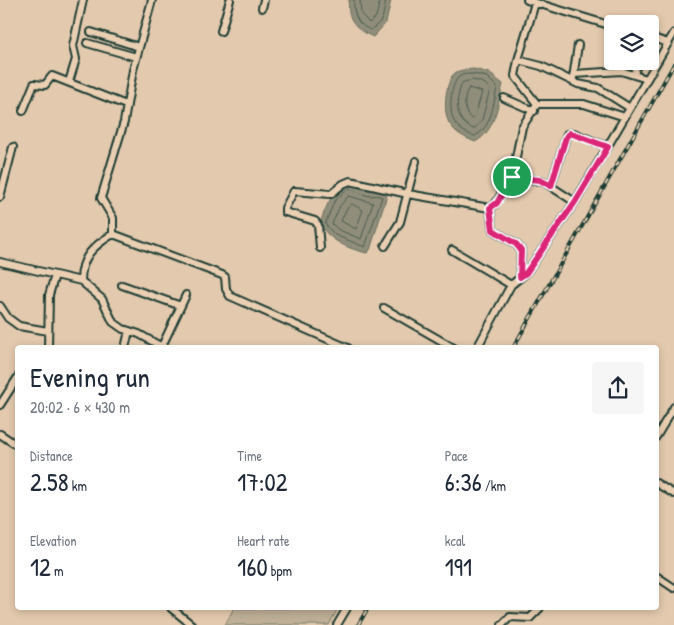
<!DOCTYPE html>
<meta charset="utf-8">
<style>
body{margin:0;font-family:"Patrick Hand",sans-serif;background:#f6f6f7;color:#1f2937;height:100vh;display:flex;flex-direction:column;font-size:19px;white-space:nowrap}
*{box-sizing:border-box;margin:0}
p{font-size:16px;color:#747a83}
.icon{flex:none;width:28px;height:28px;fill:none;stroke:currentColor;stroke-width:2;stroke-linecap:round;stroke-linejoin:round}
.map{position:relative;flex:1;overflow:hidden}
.panel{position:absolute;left:15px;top:345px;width:644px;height:265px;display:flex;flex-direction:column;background:#fff;border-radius:5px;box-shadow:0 2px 8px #0003}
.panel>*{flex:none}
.controls{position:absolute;left:604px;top:15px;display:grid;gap:10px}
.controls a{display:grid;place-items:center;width:55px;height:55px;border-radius:5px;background:#fff;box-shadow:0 2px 8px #0003;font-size:25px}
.pin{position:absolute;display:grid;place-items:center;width:42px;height:42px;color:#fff;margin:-21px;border:2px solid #fff;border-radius:50%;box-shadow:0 1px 5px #0007}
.round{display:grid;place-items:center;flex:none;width:52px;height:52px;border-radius:5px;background:#f6f6f7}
.headline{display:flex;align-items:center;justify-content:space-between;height:85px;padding:0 15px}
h1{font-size:28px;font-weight:600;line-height:38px}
.figures{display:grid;grid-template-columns:repeat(3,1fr);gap:8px;height:85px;padding:5px 15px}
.figures div{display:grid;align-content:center}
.figures b{font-size:25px;font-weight:600}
.figures small{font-size:14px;font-weight:400}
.figures p{font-size:14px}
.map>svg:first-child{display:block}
.green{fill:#bfaf97;stroke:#6f7666}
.water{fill:#908e7a;stroke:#636e5e}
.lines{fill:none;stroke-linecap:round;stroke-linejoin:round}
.shore{stroke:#4c5d50;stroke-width:1}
.minor-casing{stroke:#1f3d34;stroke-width:10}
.minor{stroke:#ebcfb2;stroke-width:6}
.rail-casing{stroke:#1f3d34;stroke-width:4}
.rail{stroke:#ebcfb2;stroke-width:2;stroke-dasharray:5.5;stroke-linecap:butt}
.route-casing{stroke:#fff;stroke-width:10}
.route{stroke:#db2777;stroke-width:6}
</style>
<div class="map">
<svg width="674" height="625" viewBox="0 0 674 625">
<rect width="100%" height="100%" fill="#e3c9ad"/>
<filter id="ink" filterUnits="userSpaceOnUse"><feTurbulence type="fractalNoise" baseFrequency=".02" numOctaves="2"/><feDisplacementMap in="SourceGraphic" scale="10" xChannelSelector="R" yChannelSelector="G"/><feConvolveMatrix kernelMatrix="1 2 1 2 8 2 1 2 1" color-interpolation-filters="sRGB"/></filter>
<g filter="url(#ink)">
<path class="green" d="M234,608H334L337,610L329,625H225Z"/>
<path class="water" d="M349,0H391L386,23L373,37C356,29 346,19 349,0Z
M474,69L489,73L503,84C498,104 495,132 475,142C464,137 456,134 449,123C443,112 445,87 452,76C457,69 466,70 474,69Z
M350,184L366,187V190L374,189L388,192L370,250L367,253C349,249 329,241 320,224C325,209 332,188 350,184Z"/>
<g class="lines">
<path class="shore" d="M354,0C353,14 357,25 371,30L382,20L386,0
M360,0L361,14L369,23L376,17L380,0
M474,74L487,77L497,87C494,102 491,130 474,136C466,133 457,129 453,119C449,109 450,80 462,75C465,74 470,74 474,74Z
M473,80L484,83L490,89L482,120L474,129C454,122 455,101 462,83Z
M469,88L482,92L475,116L472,119C463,113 463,97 469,88Z
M346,190C355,188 358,193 366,195C372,197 376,194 382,197L365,247L335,235L325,224L334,202Z
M349,196L373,203L361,239L339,230L332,224L340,206Z
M352,204L363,210L356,229L341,221L346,210Z"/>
<g class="minor-casing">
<path id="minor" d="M152,0L133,70L124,122L101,198L113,218V234C93,246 81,257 81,281L102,299L113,322L123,329L139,334L164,348
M527,0L612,26
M262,8L264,0
M221,31L230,0
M91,32L139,47
M650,37L668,43
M87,43L136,57
M518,60L541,66L578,84L598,88L630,108
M574,74L621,71L647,79
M634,75L638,61
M573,78L578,45
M69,82L76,59L73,46L83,0
M504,98L534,111
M537,104H584L625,117
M23,111L34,84L45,85L52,76L126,105
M512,177L522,127L537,104L515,76L518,60L535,3
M551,186L567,134L574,133L608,147
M0,197L13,147
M490,208L493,230L516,244L521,250L520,277
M113,234L222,275L225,277L226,289L230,296L348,348
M385,246L400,222L416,161
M320,248L318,225L315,221L285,212V208L294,191L331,194L343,184L350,181L408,194L490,208C503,202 502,179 516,176L544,182L575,202
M452,250L511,285
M0,262L81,281
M122,285L181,306
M0,306L8,318L19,326L48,331
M384,308L454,348
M162,346L186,295
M48,348L49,295L55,275
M125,348L129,331
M477,348L511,285L526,273L575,202L674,33
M0,405L18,377
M0,434L18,446
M656,437L674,407
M656,483L674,494
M656,576L674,588
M171,608L192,625
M337,625L347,608
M502,625L510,617L530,618L540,608"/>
</g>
<use href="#minor" class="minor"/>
<g class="rail-casing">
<path id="rail" d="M513,348L674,64
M358,625L368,608"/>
</g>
<use href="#rail" class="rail"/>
</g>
</g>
<g class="lines" filter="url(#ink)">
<g class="route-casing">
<path id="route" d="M570,133L608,147L575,202L526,273L520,277L521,250L516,244L493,230L490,208L497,203L512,177L540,180L551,186L566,137Z"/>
</g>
<use href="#route" class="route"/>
</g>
</svg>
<div class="controls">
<a><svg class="icon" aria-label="layers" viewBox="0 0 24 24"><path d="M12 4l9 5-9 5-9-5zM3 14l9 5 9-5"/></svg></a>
</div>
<div class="pin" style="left:512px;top:177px;background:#1e9e55"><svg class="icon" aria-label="arrive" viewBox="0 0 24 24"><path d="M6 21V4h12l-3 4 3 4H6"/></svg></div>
<section class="panel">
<div class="headline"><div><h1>Evening run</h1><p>20:02 · 6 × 430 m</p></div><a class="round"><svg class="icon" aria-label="share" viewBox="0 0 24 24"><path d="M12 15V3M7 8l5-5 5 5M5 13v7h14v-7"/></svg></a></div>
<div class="figures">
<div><p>Distance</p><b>2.58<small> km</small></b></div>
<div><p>Time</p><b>17:02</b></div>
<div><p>Pace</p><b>6:36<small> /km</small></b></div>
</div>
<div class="figures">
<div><p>Elevation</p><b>12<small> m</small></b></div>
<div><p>Heart rate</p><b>160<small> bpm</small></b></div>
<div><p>kcal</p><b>191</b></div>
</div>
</section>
</div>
